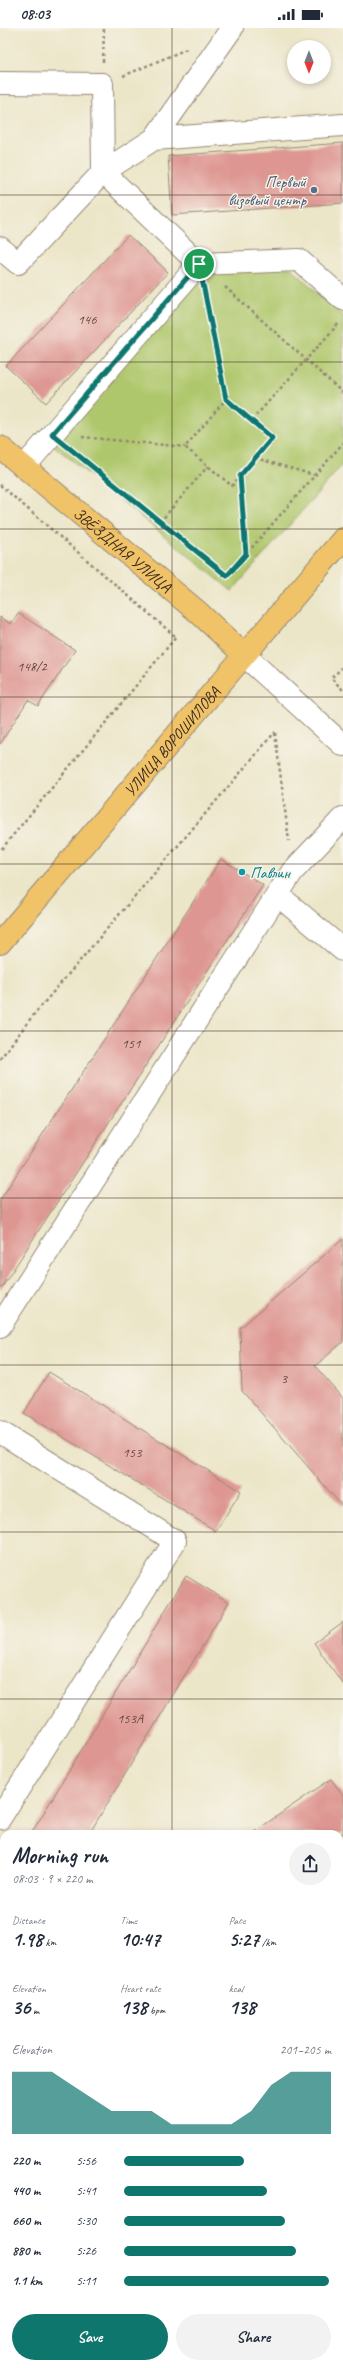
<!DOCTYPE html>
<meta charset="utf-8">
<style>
body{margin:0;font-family:Caveat,sans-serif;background:#f2f2f3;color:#1f2937;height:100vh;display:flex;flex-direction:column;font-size:15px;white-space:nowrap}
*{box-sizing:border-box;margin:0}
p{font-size:13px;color:#747a83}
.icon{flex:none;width:22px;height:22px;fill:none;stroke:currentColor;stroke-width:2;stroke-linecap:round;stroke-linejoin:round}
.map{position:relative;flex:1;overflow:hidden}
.side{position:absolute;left:0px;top:1802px;width:343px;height:538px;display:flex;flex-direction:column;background:#fff;border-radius:12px 12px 0 0;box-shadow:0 2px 6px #0003}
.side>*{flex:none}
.needle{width:26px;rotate:180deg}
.controls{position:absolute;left:287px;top:12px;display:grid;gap:8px}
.controls a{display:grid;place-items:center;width:44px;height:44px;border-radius:50%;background:#fff;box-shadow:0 2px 6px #0003;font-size:20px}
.pin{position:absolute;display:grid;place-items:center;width:34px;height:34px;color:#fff;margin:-17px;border:2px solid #fff;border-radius:50%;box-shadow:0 1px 4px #0007}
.round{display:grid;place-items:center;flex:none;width:42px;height:42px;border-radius:21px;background:#f2f2f3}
.headline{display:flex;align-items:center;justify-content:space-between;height:68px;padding:0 12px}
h1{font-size:22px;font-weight:600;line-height:30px}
.metrics{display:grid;grid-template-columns:repeat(3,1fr);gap:6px;height:68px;padding:4px 12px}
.metrics div{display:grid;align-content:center}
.metrics b{font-size:20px;font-weight:600}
.metrics small{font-size:11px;font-weight:400}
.metrics p{font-size:11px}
.chart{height:112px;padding:8px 12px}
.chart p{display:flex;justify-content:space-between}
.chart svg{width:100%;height:72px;margin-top:4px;fill:#0f766e;opacity:.7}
.button{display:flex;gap:8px;margin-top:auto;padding:8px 12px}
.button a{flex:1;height:46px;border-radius:24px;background:#0f766e;color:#fff;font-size:16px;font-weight:600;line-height:46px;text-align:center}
.button a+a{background:#f2f2f3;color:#1f2937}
ul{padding:0 12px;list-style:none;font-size:13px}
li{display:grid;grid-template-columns:64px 48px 1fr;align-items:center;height:30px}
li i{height:10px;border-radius:5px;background:#0f766e}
.status{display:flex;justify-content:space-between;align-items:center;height:28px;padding:0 20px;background:#fff;direction:ltr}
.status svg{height:11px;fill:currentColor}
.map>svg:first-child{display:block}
.built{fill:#f3d4be}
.green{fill:#afc76c;stroke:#757845}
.building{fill:#de9692}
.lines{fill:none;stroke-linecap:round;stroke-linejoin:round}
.minor-casing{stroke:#948874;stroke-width:24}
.major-casing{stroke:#948874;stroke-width:24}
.path{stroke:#948874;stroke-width:2.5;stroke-dasharray:3 3;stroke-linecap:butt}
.minor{stroke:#fff;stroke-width:22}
.major{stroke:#f0c369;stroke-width:22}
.route-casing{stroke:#fff;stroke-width:8}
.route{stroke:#0f766e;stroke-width:5}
.grid{fill:none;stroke:#3b2a1e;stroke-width:1;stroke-opacity:0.55}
.service-dot{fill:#5c6f8a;stroke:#f7f3e8;stroke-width:1.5}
.culture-dot{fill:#0f9aa8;stroke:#f7f3e8;stroke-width:1.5}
.labels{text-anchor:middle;stroke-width:3;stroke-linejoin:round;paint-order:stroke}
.number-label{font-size:14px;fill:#64453b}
.service-label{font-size:16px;fill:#4e5e75;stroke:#f7f3e8;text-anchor:end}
.street-label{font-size:16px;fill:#3b2a1e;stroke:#f7f3e8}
.culture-label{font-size:16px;fill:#0d838f;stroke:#f7f3e8;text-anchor:start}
</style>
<div class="status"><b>08:03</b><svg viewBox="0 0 49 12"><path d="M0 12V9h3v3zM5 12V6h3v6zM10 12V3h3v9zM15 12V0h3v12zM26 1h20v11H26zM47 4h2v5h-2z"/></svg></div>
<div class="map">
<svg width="343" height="2340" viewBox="0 0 343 2340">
<rect width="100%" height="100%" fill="#f7f3e8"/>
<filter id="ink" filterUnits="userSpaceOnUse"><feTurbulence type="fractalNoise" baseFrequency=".025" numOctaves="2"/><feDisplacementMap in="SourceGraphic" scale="8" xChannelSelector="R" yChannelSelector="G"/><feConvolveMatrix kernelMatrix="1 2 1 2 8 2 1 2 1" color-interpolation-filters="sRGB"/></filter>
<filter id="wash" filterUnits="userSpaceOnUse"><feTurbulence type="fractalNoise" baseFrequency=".012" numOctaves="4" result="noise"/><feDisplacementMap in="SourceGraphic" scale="16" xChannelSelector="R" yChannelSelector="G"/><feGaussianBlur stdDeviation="0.9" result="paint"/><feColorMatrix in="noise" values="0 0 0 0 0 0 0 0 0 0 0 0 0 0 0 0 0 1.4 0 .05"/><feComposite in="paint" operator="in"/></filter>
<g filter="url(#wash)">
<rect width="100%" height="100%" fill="#ece6c9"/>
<path class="built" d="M343,1941V2337L339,2333V1944Z"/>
<path class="green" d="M199,236L291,240L343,288V436L232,563L47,412Z
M339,2079L343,2080V2293L339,2288Z"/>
<g id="blocks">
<path class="building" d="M343,115V175L172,187L168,128Z
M128,207L168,244L46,375L6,338Z
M18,585L75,622L38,678L28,672L0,716V589L11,596Z
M221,831L263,857L0,1262V1172Z
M343,1211V1314L315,1338L343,1370V1479L242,1363L240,1300Z
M49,1344L241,1463L216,1503L24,1385Z
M186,1548L229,1574L89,1806H31Z
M343,1594V1656L314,1615Z
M331,1751L343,1767V1806H251Z"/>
</g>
</g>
<g filter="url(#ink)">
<use href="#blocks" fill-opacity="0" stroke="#948874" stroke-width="1"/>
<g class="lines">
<g class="minor-casing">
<path id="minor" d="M0,55L102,56L103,144
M154,111L232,0
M103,144L154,111L343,97
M0,220L18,235L103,144L199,236
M24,439L199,236L299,232L343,271
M244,627L343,717
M278,867L343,922
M0,1298L292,844L343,790
M0,1404L175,1513L0,1790
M0,2257L4,2258
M178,2336L185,2340"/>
</g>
<g class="major-casing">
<g id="major">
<path id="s1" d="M0,419L198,584L244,627"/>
<path id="s2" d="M0,915L343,511"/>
</g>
</g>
<path class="path" d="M103,34L104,0
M123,48L189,20
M225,259L343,365
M205,266L226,371
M226,371L272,410L232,458L185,419Z
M252,392L340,294
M82,409L185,419
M70,420L227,548L343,415
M255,430L314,447
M240,449L246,525
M0,457L176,609L0,823
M160,494L208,438
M343,639L331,650L343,662
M275,705L289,813
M0,1031L31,990L275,704"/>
<use href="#minor" class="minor"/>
<use href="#major" class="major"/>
</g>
</g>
<g class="lines" filter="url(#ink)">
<g class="route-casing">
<path id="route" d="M199,236L226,371L272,410L240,448L246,526L227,548L52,406Z"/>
</g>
<use href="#route" class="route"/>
</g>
<path class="grid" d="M172,0V1806M0,167H343M0,334H343M0,501H343M0,669H343M0,836H343M0,1003H343M0,1170H343M0,1337H343M0,1504H343M0,1671H343M0,1839H4M339,1839H343M0,2006H4M339,2006H343M0,2173H4M339,2173H343M172,2336V2340"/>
<circle class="service-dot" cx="314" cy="162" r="4"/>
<circle class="culture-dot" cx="242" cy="844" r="4"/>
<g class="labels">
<g class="number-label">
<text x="87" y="296">146</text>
<text x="32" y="643">148/2</text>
<text x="131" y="1020">151</text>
<text x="284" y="1355">3</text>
<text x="132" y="1429">153</text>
<text x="130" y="1695">153А</text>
</g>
<g class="service-label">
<text x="306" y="159">Первый<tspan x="306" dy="18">визовый центр</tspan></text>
</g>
<g class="street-label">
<text dy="6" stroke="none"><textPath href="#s1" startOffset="160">ЗВЁЗДНАЯ УЛИЦА</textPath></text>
<text dy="6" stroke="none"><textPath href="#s2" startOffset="265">УЛИЦА ВОРОШИЛОВА</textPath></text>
</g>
<g class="culture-label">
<text x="250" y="850">Павлин</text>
</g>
</g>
</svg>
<div class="controls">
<a><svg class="needle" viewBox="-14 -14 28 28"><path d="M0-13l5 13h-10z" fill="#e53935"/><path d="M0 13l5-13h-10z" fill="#747a83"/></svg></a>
</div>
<div class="pin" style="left:199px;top:236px;background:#1e9e55"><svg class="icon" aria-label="arrive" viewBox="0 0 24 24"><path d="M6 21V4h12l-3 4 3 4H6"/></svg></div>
<section class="side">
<div class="headline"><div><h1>Morning run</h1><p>08:03 · 9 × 220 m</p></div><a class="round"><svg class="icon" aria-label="share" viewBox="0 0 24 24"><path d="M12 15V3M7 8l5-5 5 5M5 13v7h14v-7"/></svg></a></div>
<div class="metrics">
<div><p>Distance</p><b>1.98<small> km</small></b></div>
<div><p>Time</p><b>10:47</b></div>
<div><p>Pace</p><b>5:27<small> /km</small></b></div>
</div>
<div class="metrics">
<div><p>Elevation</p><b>36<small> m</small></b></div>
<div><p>Heart rate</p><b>138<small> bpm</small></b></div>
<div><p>kcal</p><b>138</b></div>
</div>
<div class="chart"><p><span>Elevation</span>201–205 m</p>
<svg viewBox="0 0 160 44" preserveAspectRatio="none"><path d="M0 44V6L10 6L20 6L30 14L40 22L50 30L60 30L70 30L80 38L90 38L100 38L110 38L120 30L130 14L140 6L150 6L160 6V44z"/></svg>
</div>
<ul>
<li><b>220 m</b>5:56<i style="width:58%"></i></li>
<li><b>440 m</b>5:41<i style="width:69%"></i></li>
<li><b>660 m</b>5:30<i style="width:78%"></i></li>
<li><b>880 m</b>5:26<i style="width:83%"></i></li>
<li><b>1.1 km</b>5:11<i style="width:99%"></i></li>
</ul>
<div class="button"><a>Save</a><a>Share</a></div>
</section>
</div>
